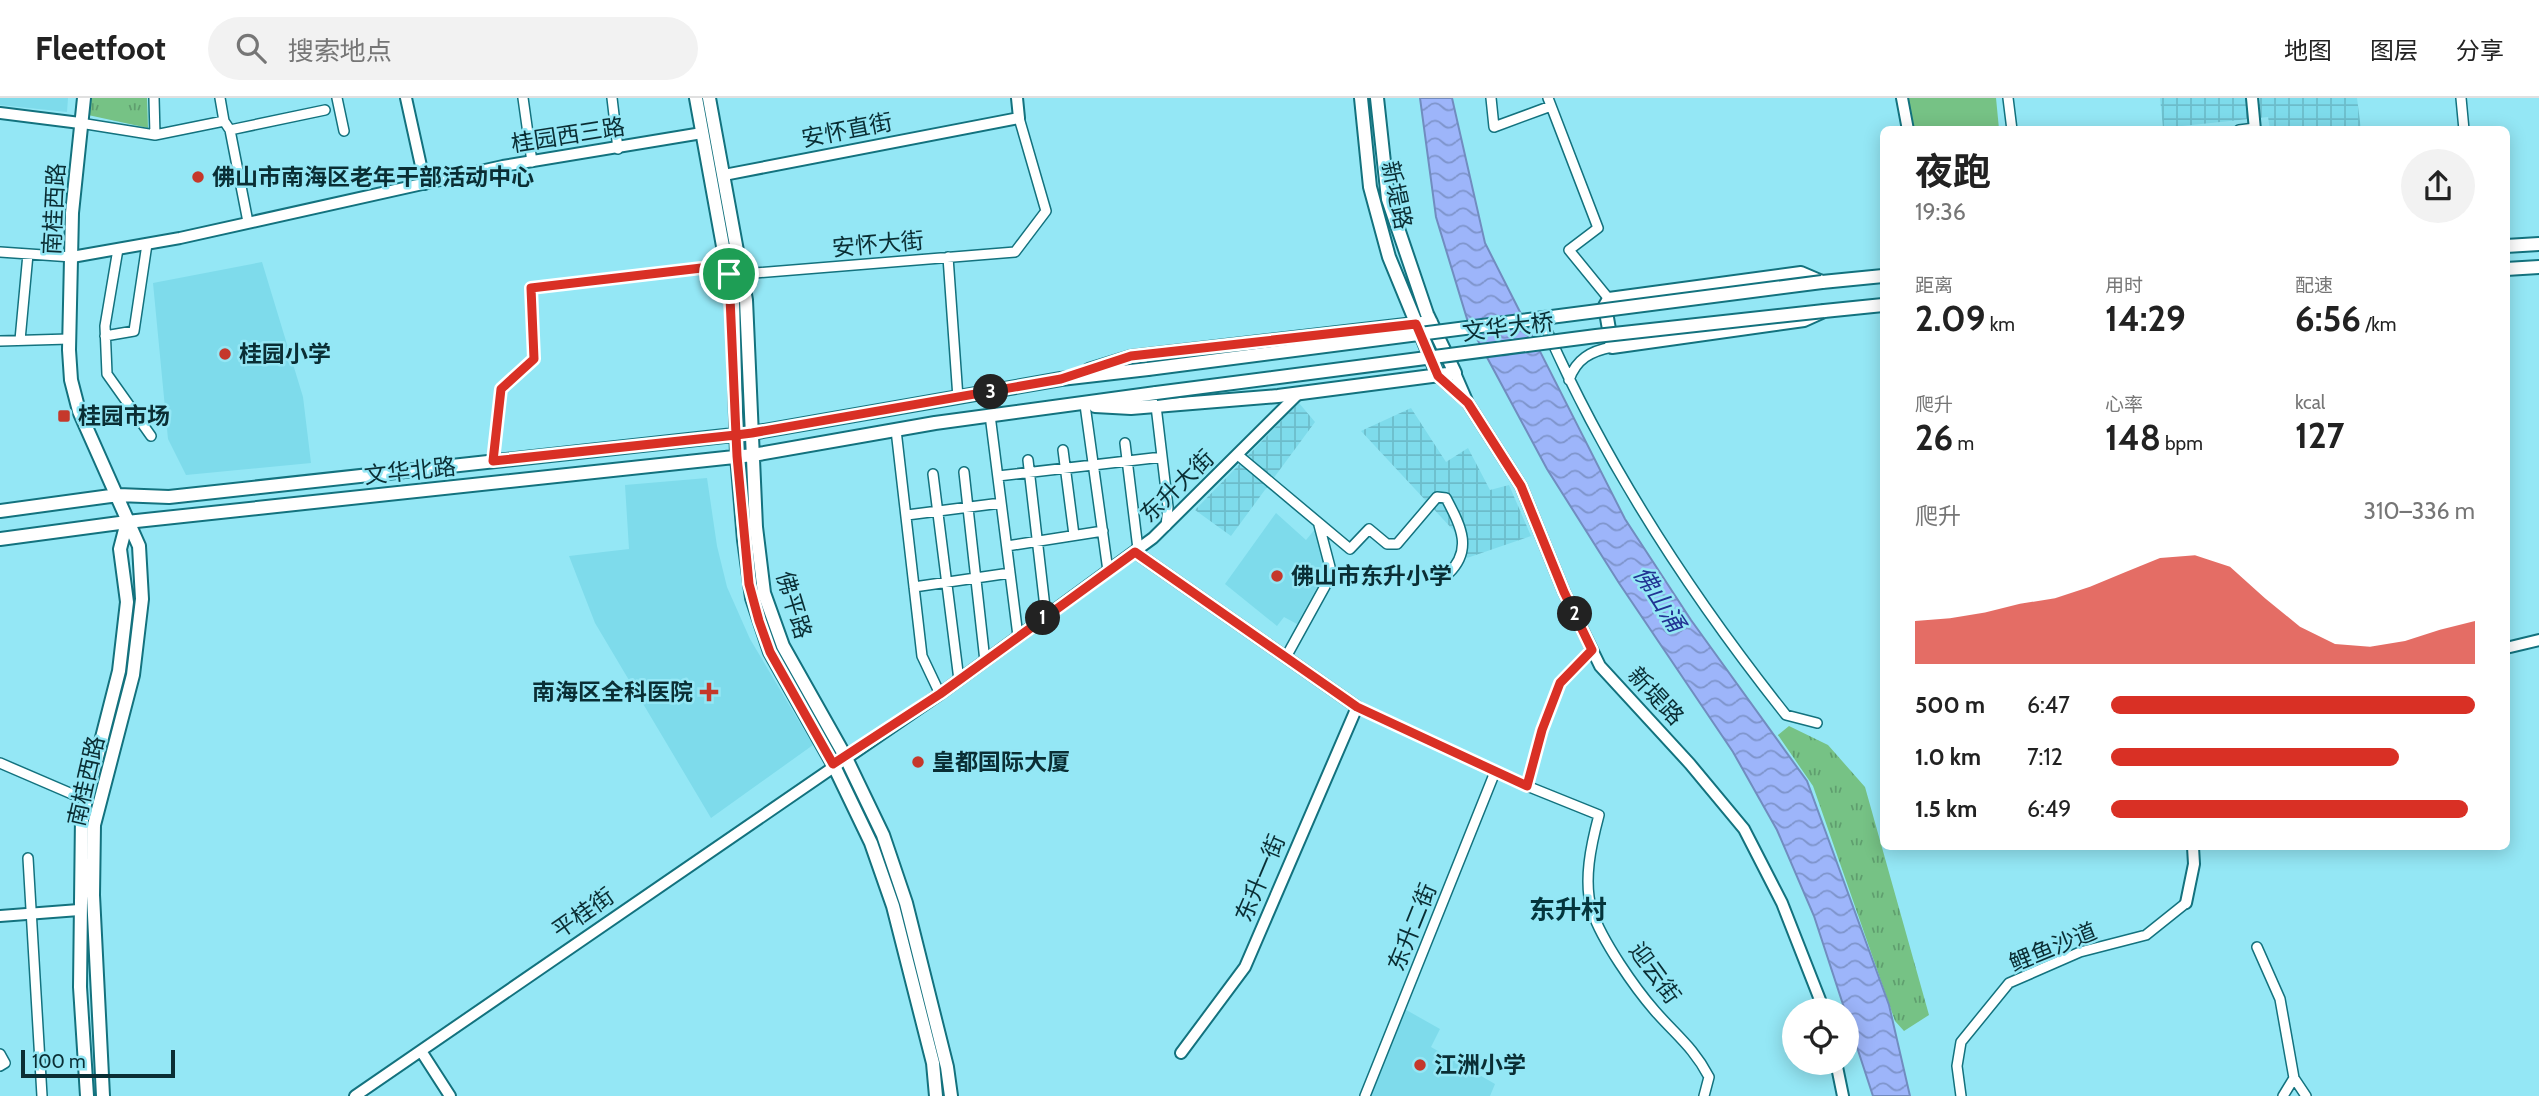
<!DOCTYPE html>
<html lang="zh">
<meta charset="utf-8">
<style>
body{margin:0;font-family:Cabin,"Noto Sans SC",sans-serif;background:#f2f2f2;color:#222;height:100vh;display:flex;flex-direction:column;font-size:26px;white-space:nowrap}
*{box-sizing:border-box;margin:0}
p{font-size:23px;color:#767676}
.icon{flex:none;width:38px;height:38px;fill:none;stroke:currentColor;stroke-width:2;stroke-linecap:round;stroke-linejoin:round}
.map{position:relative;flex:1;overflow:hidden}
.side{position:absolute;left:1880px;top:28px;width:630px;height:724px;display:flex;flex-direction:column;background:#fff;border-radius:10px;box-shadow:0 4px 18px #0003}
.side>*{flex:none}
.tools{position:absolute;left:1782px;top:900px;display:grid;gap:14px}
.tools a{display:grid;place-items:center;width:77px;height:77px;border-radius:50%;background:#fff;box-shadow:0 4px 18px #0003;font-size:35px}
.scale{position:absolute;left:21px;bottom:18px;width:154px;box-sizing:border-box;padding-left:7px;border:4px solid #0a2e34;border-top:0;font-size:19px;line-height:24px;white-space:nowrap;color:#0a2e34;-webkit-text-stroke:5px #94e7f5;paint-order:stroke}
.pin{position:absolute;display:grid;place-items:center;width:60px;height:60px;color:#fff;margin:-30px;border:4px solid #fff;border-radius:50%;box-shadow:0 2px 7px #0007}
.km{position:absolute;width:35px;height:35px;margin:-18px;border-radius:50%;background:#222;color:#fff;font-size:19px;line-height:35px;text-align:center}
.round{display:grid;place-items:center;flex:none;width:74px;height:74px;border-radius:37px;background:#f2f2f2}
.headline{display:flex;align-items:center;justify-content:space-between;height:119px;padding:0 35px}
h1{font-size:38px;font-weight:700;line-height:52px}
.figures{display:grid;grid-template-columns:repeat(3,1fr);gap:10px;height:119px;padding:7px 35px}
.figures div{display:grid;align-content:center}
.figures b{font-size:35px;font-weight:700}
.figures small{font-size:19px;font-weight:400}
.figures p{font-size:19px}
.chart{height:196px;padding:14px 35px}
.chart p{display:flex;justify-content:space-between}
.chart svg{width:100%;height:126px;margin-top:7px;fill:#d93025;opacity:.7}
ul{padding:0 35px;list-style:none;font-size:23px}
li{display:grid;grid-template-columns:112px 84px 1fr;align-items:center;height:52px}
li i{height:18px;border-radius:9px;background:#d93025}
header{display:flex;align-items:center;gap:42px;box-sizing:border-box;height:98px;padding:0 35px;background:#fff;border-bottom:2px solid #e0e0e0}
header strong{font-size:33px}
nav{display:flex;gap:38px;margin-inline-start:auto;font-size:24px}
.search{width:490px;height:63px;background:#f2f2f2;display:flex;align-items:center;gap:18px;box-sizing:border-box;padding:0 24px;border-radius:38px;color:#767676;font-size:26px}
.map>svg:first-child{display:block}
.built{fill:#7edbeb}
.industrial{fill:url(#industrial-grid)}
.grass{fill:#76c285}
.park{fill:url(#park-tufts)}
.water{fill:url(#water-waves);stroke:#718cbf;stroke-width:2}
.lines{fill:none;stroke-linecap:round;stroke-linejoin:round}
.minor-casing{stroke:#13727e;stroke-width:12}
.tertiary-casing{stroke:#13727e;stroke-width:14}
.secondary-casing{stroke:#13727e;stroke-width:16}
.minor{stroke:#fff;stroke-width:9}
.tertiary{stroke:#fff;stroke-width:10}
.secondary{stroke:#fff;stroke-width:12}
.secondary-bridge-casing{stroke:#13727e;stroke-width:16;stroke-linecap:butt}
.secondary-bridge{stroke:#fff;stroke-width:12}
.route-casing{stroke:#fff;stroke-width:14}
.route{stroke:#d93025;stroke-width:9}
.poi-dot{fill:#c5382b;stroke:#94e7f5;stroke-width:2.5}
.labels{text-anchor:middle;stroke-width:5;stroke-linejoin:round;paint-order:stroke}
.street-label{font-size:23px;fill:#0a2e34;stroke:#94e7f5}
.poi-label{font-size:23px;font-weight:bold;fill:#0a2e34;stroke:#94e7f5;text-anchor:start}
.water-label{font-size:24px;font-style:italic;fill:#223393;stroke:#94e7f5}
.quarter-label{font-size:26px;font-weight:bold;fill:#04353c;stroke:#94e7f5}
</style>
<header>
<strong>Fleetfoot</strong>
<div class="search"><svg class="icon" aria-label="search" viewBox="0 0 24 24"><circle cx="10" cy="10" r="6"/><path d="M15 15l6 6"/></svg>搜索地点</div>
<nav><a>地图</a><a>图层</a><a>分享</a></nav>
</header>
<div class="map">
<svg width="2539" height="998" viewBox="0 0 2539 998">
<defs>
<pattern id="industrial-grid" width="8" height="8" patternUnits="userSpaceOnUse" patternTransform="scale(1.75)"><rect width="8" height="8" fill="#7edbeb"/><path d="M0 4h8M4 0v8" fill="none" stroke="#6cbcca"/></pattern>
<pattern id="park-tufts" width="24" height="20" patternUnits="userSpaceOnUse" patternTransform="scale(1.75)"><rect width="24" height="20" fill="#76c285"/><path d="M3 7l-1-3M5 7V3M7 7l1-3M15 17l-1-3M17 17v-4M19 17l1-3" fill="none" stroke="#5f9e6e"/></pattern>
<pattern id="water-waves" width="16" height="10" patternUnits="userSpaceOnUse" patternTransform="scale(1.75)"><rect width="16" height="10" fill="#9db5fa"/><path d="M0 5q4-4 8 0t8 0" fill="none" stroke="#7e94cb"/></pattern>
</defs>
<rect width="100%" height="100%" fill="#94e7f5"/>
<path class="built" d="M0,0H68L67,14L0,7Z
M262,164L303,299L311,365L186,377L168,341L153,185Z
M707,380L717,448L727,489L750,541L813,647L711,720L595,525L569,458L629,451L625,387Z
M1276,415L1306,442L1316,430L1327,471L1297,526L1284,519L1277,528L1225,486Z
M1401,909L1440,931L1431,949L1495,986L1490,998H1365Z"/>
<path class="industrial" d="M2160,0H2357L2361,31H2270L2268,19L2163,30Z
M1299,305L1315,324L1231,438L1195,412Z
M1411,310L1446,364L1468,350L1490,392L1509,387L1531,438L1467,460L1455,434L1361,333Z"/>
<path class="grass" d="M1902,0H1996L1999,31H1908Z"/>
<path class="park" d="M91,0H147L148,30L88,17Z
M1789,628L1828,647L1865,689L1929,917L1904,933L1895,923L1813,688L1778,637Z"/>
<path class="water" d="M1420,0H1452L1485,145L1625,421L1691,522L1807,683L1889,907L1910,998H1873L1814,818L1777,732L1733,654L1619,485L1547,371L1468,224L1436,119Z"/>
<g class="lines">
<g class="minor-casing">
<path id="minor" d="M154,0L155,37
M220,0L224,23L230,32L248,124
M337,0L344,33
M523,0L532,64
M612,0L618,51
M1491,0L1494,29L1551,8
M1548,0L1598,130L1569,152L1609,201
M2008,0L2012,32
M2461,0L2464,32
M80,25L155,37L224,23
M230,32L325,12
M2239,32L2255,30
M118,151L105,228L107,276L151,338
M0,154L72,159
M948,159L958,300
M743,176L1015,154L1046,113L1019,20
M1548,235C1609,372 1693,500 1786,617L1817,625
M105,238L134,233L147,146
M20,242L28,156
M0,243L69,241
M1569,282C1576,261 1591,253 1612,249
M1085,307L1108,473
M1156,308L1168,409L1166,428
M990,317L1018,538
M896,332L922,558L940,596
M1125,345L1138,451
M1063,352L1074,437
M1239,358L1350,451L1369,431L1387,446H1397L1437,399L1446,400C1460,427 1474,451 1448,476
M1028,362L1046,518
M493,363L501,291L534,261L531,190L727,167
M964,374L985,563
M933,376L959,582
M998,378L1162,359
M907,417L1001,405
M1007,448L1103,433
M914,489L1010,475
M1286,559L1329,481L1330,469L1319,427
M1357,609L1527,688L1542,632L1560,585L1592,552
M0,665L86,702
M1527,688L1599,717C1591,747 1583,783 1592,813C1602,843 1635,890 1655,913C1676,937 1694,950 1709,979L1704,998
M28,760L42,998
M2257,849L2280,901L2294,980L2306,998
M0,956L5,965L0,968
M1365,998L1495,674
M1961,998L1957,968L1961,944L2009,885L2080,854L2146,837L2186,805
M2283,998L2294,980"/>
</g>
<g class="tertiary-casing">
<path id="tertiary" d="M406,0L425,86
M1902,0L1908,32
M2252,0L2255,32
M0,15L80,25
M724,77L1019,20L1017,0
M72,159L180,140L503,68L702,35
M1455,275L1468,305L1521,388L1564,494L1600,568L1690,666L1744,731L1782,805L1824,912
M1438,278L1466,303
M1135,454L1357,609L1245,869L1181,955
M2506,550L2539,542
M2186,805L2194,766L2193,749
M0,818L79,812
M421,953L450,998
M1836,964L1843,998
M355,998L940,596L1153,440L1298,296"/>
</g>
<g class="secondary-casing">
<path id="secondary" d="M84,0L72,115L69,252L71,282L79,313L139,448L142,501L133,577L94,727L93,797L103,998
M696,0L733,203L737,358L744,442L752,500L770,554L833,666L871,745L893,808L933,965L936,998
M709,0L746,202L756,429L764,495L783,548L845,658L883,737L906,805L947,969L951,998
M1361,0L1370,89L1389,159L1438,278
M2506,148L2539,146
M2506,171L2539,169
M1883,178L1822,184L1801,175L1609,201L1605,208L1612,249L1804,222L1824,213L1883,207
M1089,272L1131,259L1431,224
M1095,308L1131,310L1278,298L1455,275L1427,216L1388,101L1377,0
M0,413L118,397L169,399L752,335L1061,281L1148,271
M0,441L127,424L753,357L935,325L1156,295
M87,998L80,889L82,718L119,573L127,504L120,451L127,424"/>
</g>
<use href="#minor" class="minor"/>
<use href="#tertiary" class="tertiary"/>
<use href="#secondary" class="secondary"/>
<g class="secondary-bridge-casing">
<path id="secondary-bridge" d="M1148,271L1822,184
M1156,295L1596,238L1824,213"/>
</g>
<use href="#secondary-bridge" class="secondary-bridge"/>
</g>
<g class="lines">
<g class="route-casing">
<path id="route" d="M729,176L736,337L737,358L749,486L759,523L770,554L833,666L940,596L1135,454L1357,609L1527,688L1542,632L1560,585L1592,552L1564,494L1521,388L1468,305L1438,278L1416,226L1131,258L1061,281L752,335L736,337L493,363L501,291L534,261L531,190L727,167L729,176"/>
</g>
<use href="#route" class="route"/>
</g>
<g class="poi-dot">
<circle cx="198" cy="79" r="7"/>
<circle cx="225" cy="256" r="7"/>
<rect x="57" y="311" width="14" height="14" rx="3.5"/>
<circle cx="1277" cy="478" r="7"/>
<path d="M705.5 583.5h7v7h7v7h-7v7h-7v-7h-7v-7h7z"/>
<circle cx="918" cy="664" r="7"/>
<circle cx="1420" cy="967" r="7"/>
</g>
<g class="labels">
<g class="street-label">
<text transform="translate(847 32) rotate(-11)" y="8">安怀直街</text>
<text transform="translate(568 37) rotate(-9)" y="8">桂园西三路</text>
<text transform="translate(1397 97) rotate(78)" y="8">新堤路</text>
<text transform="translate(54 111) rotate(-87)" y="8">南桂西路</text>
<text transform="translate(878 146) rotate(-5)" y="8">安怀大街</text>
<text transform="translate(1508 229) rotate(-7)" y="8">文华大桥</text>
<text transform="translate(410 373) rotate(-6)" y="8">文华北路</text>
<text transform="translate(1177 388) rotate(-44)" y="8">东升大街</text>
<text transform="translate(794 507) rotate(73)" y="8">佛平路</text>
<text transform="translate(1656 598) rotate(47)" y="8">新堤路</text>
<text transform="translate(86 683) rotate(-77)" y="8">南桂西路</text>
<text transform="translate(1260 780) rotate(-67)" y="8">东升一街</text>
<text transform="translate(583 815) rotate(-35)" y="8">平桂街</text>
<text transform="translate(1412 829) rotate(-68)" y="8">东升二街</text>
<text transform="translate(2053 849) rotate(-22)" y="8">鲤鱼沙道</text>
<text transform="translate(1655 875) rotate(54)" y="8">迎云街</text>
</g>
<g class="poi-label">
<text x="212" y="87">佛山市南海区老年干部活动中心</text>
<text x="239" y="264">桂园小学</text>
<text x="78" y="326">桂园市场</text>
<text x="1291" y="486">佛山市东升小学</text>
<text x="693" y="602" text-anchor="end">南海区全科医院</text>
<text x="932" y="672">皇都国际大厦</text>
<text x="1434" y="975">江洲小学</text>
</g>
<g class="water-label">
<text transform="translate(1659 501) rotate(57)" y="8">佛山涌</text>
</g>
<g class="quarter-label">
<text x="1568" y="821">东升村</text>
</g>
</g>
</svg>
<div class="tools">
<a><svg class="icon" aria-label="locate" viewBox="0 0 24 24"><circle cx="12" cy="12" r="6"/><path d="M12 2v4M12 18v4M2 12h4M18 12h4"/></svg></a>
</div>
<div class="scale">100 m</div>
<div class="pin" style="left:729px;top:176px;background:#1e9e55"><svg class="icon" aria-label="arrive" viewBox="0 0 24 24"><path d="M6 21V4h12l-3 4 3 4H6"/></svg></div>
<b class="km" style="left:1043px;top:520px">1</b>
<b class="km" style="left:1575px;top:516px">2</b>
<b class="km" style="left:991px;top:294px">3</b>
<section class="side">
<div class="headline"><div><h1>夜跑</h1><p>19:36</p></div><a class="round"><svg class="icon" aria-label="share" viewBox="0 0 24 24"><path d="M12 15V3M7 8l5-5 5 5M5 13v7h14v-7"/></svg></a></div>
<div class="figures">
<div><p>距离</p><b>2.09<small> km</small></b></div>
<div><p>用时</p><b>14:29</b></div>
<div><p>配速</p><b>6:56<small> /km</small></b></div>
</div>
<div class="figures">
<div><p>爬升</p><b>26<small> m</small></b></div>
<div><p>心率</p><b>148<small> bpm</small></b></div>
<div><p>kcal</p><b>127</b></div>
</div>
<div class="chart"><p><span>爬升</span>310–336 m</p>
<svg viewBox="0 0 160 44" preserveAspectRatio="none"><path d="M0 44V29L10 28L20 26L30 23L40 21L50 17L60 12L70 7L80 6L90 10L100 21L110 31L120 37L130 38L140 36L150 32L160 29V44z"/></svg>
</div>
<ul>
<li><b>500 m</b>6:47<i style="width:100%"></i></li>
<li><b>1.0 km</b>7:12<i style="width:79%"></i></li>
<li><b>1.5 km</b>6:49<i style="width:98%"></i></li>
</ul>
</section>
</div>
